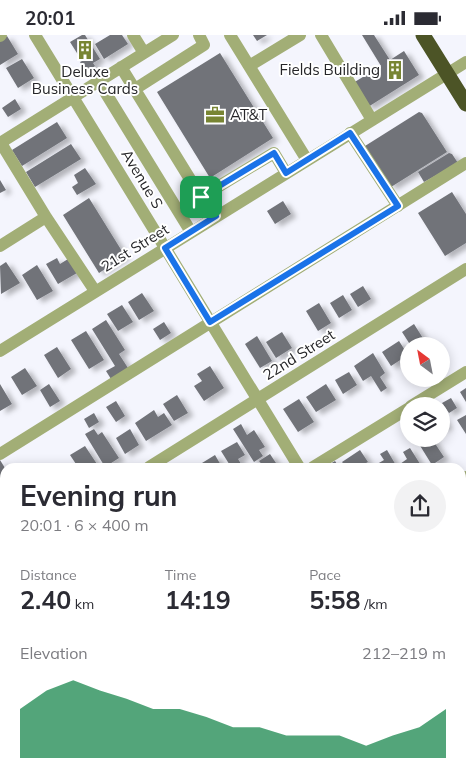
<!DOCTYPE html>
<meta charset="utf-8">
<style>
body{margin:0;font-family:Mulish,sans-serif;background:#f2f2f3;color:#2b2b33;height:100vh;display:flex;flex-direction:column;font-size:19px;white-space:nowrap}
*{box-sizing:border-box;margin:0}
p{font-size:16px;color:#7c7c81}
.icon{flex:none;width:28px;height:28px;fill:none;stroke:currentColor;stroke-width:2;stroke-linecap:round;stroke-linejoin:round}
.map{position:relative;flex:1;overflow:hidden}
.panel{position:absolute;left:0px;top:428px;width:466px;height:321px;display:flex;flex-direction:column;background:#fff;border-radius:15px 15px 0 0;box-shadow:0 2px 12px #0003}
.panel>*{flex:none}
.needle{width:32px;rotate:328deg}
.buttons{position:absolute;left:400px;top:302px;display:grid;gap:10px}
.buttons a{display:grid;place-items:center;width:50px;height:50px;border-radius:50%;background:#fff;box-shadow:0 2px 12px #0003;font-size:25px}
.pin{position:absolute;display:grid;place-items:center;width:42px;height:42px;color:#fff;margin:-21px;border-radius:10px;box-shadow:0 2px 8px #0006}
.round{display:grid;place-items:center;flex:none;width:52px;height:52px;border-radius:26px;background:#f2f2f3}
.summary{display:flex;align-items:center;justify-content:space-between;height:85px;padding:0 20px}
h1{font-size:28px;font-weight:700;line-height:38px}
.metrics{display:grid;grid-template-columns:repeat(3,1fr);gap:8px;height:85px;padding:5px 20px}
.metrics div{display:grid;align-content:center}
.metrics b{font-size:25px;font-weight:700}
.metrics small{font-size:14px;font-weight:400}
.metrics p{font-size:14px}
.chart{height:140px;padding:10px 20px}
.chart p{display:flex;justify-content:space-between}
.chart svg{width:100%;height:90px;margin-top:5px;fill:#0b8043;opacity:.7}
.status{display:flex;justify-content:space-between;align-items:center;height:35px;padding:0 25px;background:#fff;direction:ltr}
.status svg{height:14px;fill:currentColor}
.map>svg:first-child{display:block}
.building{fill:#717379;filter:url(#shadow)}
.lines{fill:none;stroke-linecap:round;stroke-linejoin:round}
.minor{stroke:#a2ae76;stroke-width:12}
.highway{stroke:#4c5426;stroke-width:15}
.route-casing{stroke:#fff;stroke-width:10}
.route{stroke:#1a73e8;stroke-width:6}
.labels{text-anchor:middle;stroke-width:4;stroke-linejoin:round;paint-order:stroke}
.poi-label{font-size:15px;fill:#252528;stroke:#fff;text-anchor:end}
.street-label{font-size:15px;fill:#252528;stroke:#fff}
</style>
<div class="status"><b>20:01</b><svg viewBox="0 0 49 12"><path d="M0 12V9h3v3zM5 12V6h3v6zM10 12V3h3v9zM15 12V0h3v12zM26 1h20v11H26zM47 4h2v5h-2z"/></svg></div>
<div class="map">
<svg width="466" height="748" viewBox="0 0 466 748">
<defs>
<filter id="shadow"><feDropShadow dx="5.5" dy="3" stdDeviation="2.5" flood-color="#0004"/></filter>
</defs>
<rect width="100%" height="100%" fill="#f4f5fd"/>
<path class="building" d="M82,0H85L100,24L93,28L95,31L86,37L80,27L82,26L70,7Z
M110,0H122L128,9L104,24L95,9Z
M253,0H267L257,6Z
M362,0H374L390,25L404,16L419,40L368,72L353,48L381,31Z
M7,1L18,19L0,30V5Z
M220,18L273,103L210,143L157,57Z
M22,24L34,43L18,53L6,33Z
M15,64L21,74L8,82L2,73Z
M419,77L422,78L447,117L391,152L365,111Z
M57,87L67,103L22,131L12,115Z
M71,109L81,124L35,152L26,137Z
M449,118L452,119L458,128L424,147L418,137Z
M85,133L96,149L77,160L72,152L78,148L74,140Z
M0,145L6,155L0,158Z
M452,157L466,179V208L445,221L418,178Z
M89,163L125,221L99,238L63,180Z
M283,166L291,179L275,189L267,176Z
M57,223L60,229L68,224L77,238L58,249L46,229Z
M6,227L20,248L1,259L0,231Z
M37,230L53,256L37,265L22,240Z
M363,251L371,264L358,272L350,259Z
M142,258L154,276L139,285L128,267Z
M343,260L352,275L339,283L330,268Z
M319,268L331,288L318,296L306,276Z
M122,270L133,287L118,296L107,279Z
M106,285L125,315L119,319L128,333L111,344L106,336L115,331L92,294Z
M164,287L171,298L160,305L153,294Z
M414,289L426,308L420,311H411L402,297Z
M86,296L104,325L89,334L71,305Z
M282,297L292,313L276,323L266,307Z
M257,301L272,326L260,333L245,309Z
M399,306L408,320L391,331L382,317Z
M57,312L71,334L58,343L44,320Z
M373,318L385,338L380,342L387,353L381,357L371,341L363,346L354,331Z
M210,331L224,353L204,366L194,351L202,346L197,339Z
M25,333L37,351L22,360L11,342Z
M349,337L357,350L343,359L335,345Z
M0,349L12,369L0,376Z
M49,349L60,366L50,372L40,355Z
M326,349L336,365L316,377L306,362Z
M466,353V367L460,357Z
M177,360L188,378L174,386L163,369Z
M451,363L457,373L449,378L442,368Z
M299,364L314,387L298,397L283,374Z
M116,366L125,381L116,387L106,372Z
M154,375L158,382L164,378L172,390L146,406L135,388Z
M94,378L99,387L89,393L84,384Z
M466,380V399L457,385Z
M441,381L447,391L441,394Z
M241,389L247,400L254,395L265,412L259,415L263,421L254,427L233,394Z
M94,394L98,400L102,397L119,423L105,432L85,399Z
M130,394L139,410L125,419L116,403Z
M428,404H432L444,422L432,430L419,409Z
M237,407L245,420L238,424L243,432H231L221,416Z
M85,411L99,432H78L70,420Z
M410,413L422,432H402L400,429L407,424L403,417Z
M360,415L368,427L358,432H346L342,427Z
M387,415L397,432H372L384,425L380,419Z
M270,419L278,431L264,432L259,426Z
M215,420L222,432H205L202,428Z
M0,425L5,433V443L0,446Z
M335,426L339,432H325Z
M2,471L5,476V498L3,499L0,494V472Z
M461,482L466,490V506L461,509Z
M466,595V616L464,617L461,612V598Z
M5,631V649L4,647L0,650V634Z
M57,744H73L75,748H50Z
M226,744H231L234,748H219Z
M237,744H259L260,745L255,748H240Z
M361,744H381L384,748H362L360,745Z
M388,744H406L399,748H391Z"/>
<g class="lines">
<path class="minor" d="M35,0L299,432
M133,0L144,18
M230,0L307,125
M321,0L372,85
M0,1L1,0
M249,31L300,0
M121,32L201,162L216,181
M99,47L191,197
M135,54L204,10L199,0
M350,98L398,171
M0,108L173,0
M1,108L46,182L95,256
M201,162L274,118L286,138
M0,211L46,182
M0,316L466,27
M411,371L466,337
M0,419L466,128
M149,432L466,234
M313,432L409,373
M461,445L466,442
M0,525L5,522
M461,548L466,545
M0,580L5,588
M0,630L5,627
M461,653L466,650
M461,692L466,699
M0,733L5,729
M102,744L104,748
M139,748L146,744
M309,748L316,744"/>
<path class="highway" d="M423,0L466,69"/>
</g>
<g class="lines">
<g class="route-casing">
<path id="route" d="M350,98L398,171L210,287L165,213L216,181L201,162L274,118L286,138Z"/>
</g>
<use href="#route" class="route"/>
</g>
<defs>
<g id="building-bare" transform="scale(1.5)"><path d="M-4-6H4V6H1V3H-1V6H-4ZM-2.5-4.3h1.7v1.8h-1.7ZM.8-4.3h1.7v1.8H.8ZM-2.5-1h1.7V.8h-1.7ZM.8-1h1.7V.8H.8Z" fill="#788533" stroke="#fff" stroke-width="2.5" paint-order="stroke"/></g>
<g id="office-bare" transform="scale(1.5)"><path d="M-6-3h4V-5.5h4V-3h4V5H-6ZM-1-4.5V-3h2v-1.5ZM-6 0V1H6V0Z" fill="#788533" stroke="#fff" stroke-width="2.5" paint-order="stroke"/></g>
</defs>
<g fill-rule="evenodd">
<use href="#building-bare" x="85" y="15"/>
<use href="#building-bare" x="395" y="35"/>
<use href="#office-bare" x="215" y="80"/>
</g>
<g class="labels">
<g class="poi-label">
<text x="380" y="40">Fields Building</text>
<text x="85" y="42" text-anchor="middle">Deluxe<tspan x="85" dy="17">Business Cards</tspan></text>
<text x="230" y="85" text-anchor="start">AT&amp;T</text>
</g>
<g class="street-label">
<text transform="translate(142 144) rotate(59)" y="5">Avenue S</text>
<text transform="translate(135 213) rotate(-32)" y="5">21st Street</text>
<text transform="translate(299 320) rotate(-32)" y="5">22nd Street</text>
</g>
</g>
</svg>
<div class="buttons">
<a><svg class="needle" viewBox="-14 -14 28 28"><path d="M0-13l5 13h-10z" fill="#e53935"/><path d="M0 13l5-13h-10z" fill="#7c7c81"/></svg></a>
<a><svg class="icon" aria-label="layers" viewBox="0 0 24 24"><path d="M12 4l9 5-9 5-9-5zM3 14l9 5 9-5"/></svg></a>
</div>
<div class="pin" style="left:201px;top:162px;background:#1e9e55"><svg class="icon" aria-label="arrive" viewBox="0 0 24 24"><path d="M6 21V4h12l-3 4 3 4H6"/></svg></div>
<section class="panel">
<div class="summary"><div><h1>Evening run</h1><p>20:01 · 6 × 400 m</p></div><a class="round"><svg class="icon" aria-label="share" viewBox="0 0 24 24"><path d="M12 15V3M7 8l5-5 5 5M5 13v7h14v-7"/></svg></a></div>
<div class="metrics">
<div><p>Distance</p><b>2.40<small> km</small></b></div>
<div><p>Time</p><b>14:19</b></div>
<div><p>Pace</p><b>5:58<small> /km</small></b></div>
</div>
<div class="chart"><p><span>Elevation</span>212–219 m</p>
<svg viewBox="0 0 160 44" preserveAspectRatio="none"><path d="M0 44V20L10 11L20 6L30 11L40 15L50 20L60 20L70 24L80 29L90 29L100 33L110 33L120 33L130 38L140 33L150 29L160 20V44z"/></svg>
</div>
</section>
</div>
